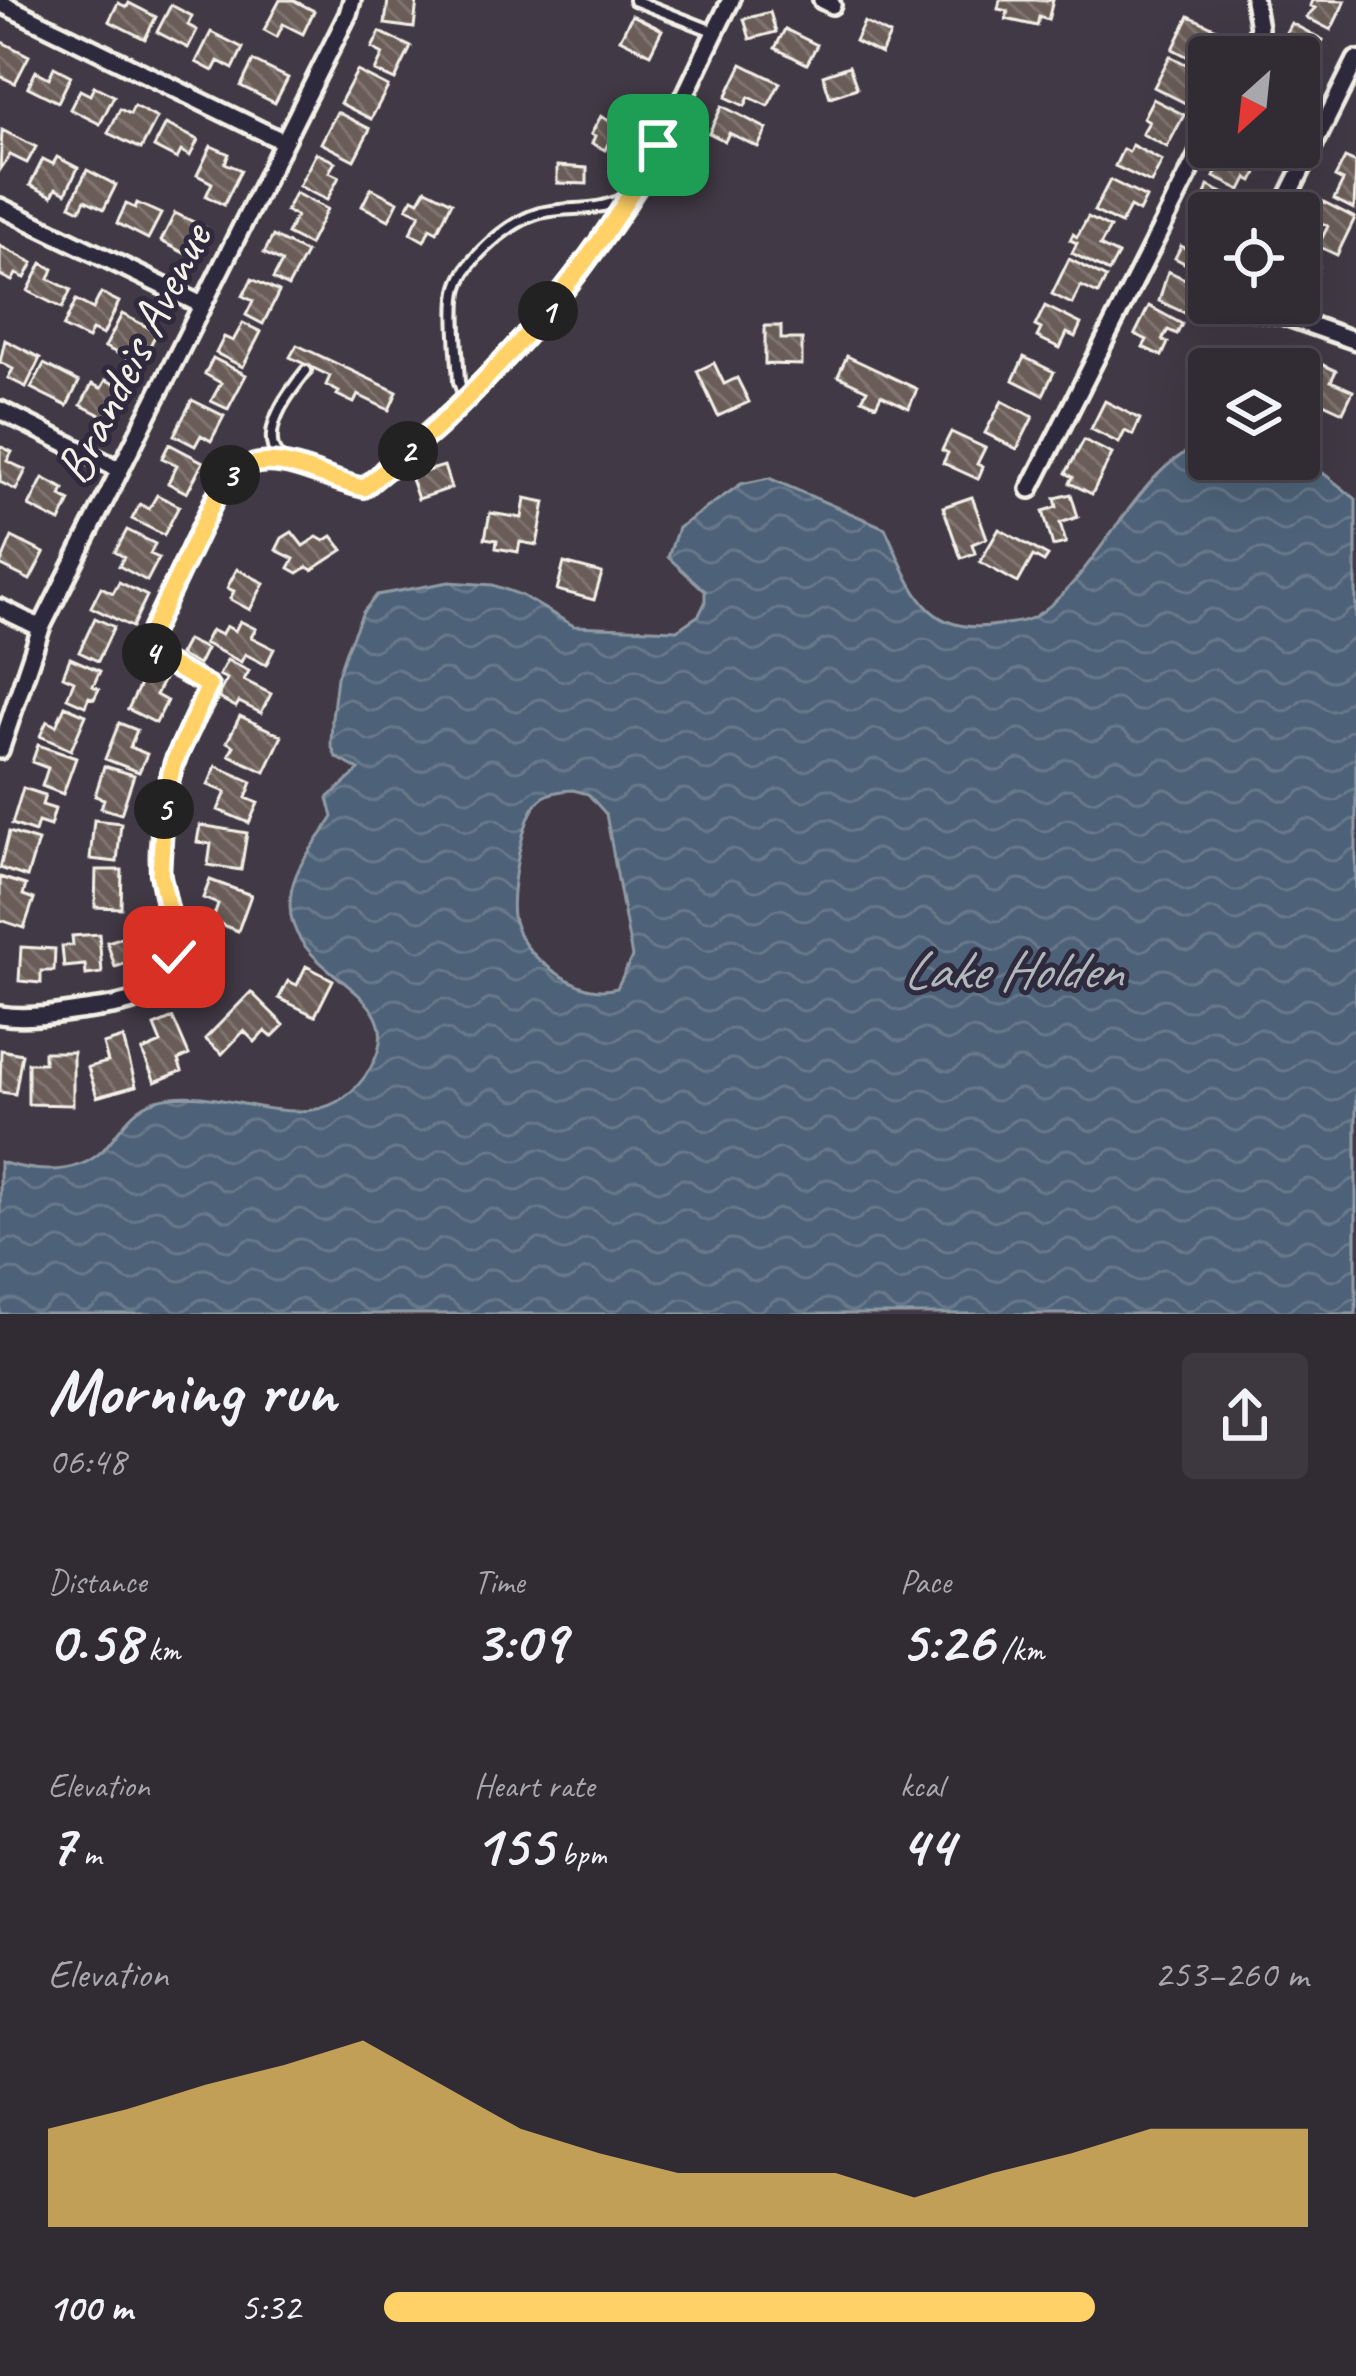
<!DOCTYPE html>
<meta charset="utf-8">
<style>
body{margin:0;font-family:Caveat,sans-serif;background:#3d3740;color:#f1f3f6;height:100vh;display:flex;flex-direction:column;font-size:45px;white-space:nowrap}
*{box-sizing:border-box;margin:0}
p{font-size:39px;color:#a8a7ac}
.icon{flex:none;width:66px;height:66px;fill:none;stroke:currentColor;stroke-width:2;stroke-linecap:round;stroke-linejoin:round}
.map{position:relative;height:1314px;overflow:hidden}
.drawer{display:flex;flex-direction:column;background:#312b34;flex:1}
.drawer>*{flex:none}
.needle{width:78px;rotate:207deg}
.fabs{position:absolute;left:1188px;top:36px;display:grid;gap:24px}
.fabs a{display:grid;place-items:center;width:132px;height:132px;border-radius:12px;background:#312b34;box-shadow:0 12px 48px #0002,0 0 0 3px #4c474f;font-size:60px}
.pin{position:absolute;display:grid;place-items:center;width:102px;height:102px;color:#fff;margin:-51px;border-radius:24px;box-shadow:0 6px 18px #0006}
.km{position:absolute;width:60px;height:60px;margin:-30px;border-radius:50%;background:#222;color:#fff;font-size:33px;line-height:60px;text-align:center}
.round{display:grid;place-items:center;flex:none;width:126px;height:126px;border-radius:12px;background:#3d3740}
.headline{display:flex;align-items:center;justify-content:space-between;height:204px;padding:0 48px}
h1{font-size:66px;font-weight:800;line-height:90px}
.figures{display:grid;grid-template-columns:repeat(3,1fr);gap:18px;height:204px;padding:12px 48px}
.figures div{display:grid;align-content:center}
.figures b{font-size:60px;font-weight:800}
.figures small{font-size:33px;font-weight:400}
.figures p{font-size:33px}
.chart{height:336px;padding:24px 48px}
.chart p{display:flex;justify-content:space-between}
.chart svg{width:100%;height:216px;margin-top:12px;fill:#ffd166;opacity:.7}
ul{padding:0 48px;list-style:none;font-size:39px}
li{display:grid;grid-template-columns:192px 144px 1fr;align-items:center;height:90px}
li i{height:30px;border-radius:15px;background:#ffd166}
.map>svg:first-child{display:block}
.water{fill:url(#water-waves);stroke:#909ba5;stroke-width:3;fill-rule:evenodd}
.building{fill:url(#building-back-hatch);stroke:#f4f1e8;stroke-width:3}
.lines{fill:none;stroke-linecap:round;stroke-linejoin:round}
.lane-casing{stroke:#f4f1e8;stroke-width:16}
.street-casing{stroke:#f4f1e8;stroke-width:24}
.lane{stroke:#2f2a3d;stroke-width:8}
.street{stroke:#2f2a3d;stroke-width:15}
.route-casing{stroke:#fff;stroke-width:24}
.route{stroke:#ffd166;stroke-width:15}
.labels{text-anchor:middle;stroke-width:10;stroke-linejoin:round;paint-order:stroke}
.street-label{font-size:51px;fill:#f4f1e8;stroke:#2f2a3d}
.water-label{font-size:54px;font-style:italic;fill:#b1b8bb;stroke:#2f2a3d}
</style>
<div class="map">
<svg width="1356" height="1314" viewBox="0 0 1356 1314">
<defs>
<pattern id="water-waves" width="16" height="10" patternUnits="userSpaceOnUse" patternTransform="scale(3)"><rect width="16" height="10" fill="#4d6278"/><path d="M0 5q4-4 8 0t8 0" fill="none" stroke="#67798b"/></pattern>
<pattern id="building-back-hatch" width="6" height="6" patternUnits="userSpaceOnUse" patternTransform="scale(3)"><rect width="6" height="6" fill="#6a5d59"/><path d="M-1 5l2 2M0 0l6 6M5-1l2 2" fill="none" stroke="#807571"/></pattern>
</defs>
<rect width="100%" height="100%" fill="#413945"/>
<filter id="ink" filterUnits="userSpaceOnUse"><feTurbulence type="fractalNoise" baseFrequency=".00833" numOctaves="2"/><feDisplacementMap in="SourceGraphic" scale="24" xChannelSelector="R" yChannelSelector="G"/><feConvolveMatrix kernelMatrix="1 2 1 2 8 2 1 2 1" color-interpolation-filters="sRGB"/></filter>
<g filter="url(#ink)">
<path class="water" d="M1209,444V459H1299V454L1356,499V1314H0V1162C34,1172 77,1177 104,1149C121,1130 131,1108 157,1100C228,1079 317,1155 370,1069C421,984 271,979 292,888C299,859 318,842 333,817L328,798L359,770L336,757L331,745L332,718L337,677L346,651L363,612L377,595L449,582L493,585L521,595L574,626L677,630L699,615L705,603V591L668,557L678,528L741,484L769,478L885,528C911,582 921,638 998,625C1009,623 1024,623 1034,617C1098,580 1141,455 1209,444ZM573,790L588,794L606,814L632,957L617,988C595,993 582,988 563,977C541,964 521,947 514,921C508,898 521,830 533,809C542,793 556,791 573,790Z"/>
<path class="building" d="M280,0H293L314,11L303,34L283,24L277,37L264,30Z
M388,0H417L414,28L385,24Z
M1000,0H1053L1048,20L1039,17L1037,26L1006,19L1008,11L998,9Z
M1312,0L1345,1L1331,30L1306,17L1315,8L1310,6Z
M118,3L127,7L129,3L156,17L145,39L109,21Z
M171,5L192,16L188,25L197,30L188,48L157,32Z
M770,12L776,32L750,39L744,19Z
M632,15L662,30L650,54L620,39Z
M1189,16L1227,34L1215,57L1198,52L1194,60L1173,49Z
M864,22L890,35L881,54L855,41Z
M1291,23L1323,40L1307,72L1299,67V57L1274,55Z
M785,29L817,45L807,64L775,48Z
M211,32L243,48L233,69L218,61L213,71L196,62Z
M380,32L411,47L395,80L375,71L383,54L372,48Z
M0,41L29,56L15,83L0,76Z
M1170,56L1209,76L1193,107L1154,87Z
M253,61L288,78L275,103L241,86Z
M742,64L780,83L768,106L749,97L745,106L726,97Z
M849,66L857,88L830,97L823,75Z
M54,67L71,76L58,102L28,87L36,71L49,78Z
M357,71L388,87L371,119L340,103Z
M94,86L114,96L100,124L70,109L80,90L90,95Z
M1153,99L1184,115L1167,147L1142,134L1149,122L1143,118Z
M134,106L157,118L141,149L108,133L120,109L130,114Z
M722,106L767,129L758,147L729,133L725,141L709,133Z
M337,112L370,129L354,160L321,143Z
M601,116L617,125L605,150L592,143L595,136L591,134Z
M166,124L198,140L190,156L181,151L177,159L154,147Z
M2,130L36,147L27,163L10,155L0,170Z
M1132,145L1162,161L1151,183L1115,166L1123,149L1129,152Z
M211,146L229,154L225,163L241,170L224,205L206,196L212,183L197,175Z
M1228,147L1262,162L1253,181L1247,178L1241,190L1214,177Z
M316,153L335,162L329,172L339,177L327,200L299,186Z
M57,157L78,168L66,193L56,188L52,196L30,185L43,159L53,164Z
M1345,158L1356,163L1354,209L1334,199L1343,181L1335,177Z
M557,166L587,168V184L557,183Z
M87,170L116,185L104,209L85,200L80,210L70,205Z
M1110,180L1146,198L1139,212L1130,207L1121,224L1094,211Z
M1208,186L1250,206L1246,213H1209V225L1197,219Z
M371,188L398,202L389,220L362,206Z
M426,189L452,202L437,232L430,228L424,241L410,233L420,214L407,208L413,198L419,201Z
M295,193L327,209L309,245L287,234L296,216L286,211Z
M1322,201L1355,218L1337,255L1318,246L1328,226L1313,219Z
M137,203L161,214L148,239L117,223L126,204L135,208Z
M175,213L208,229L198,249L188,244L184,253L161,241Z
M1088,217L1110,228L1100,246L1118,255L1109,272L1072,253L1077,243L1070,240L1073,234L1077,237Z
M1200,233L1209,238V276L1175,258L1181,246L1191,251Z
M273,236L306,253L288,287L273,279L282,262L264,253Z
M0,246L33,263L25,278L16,274L12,281L0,275Z
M1069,259L1106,278L1098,294L1081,286L1072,304L1052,294Z
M1299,262L1319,266L1315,291L1299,288Z
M42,263L53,269L49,279L71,290L62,308L28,291Z
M1168,271L1204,288L1194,309L1189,306L1185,313L1159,301Z
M252,279L279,292L263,324L246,315L253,301L243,296Z
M101,293L119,302L103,335L92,330L88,339L63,327L76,300L93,309Z
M1045,306L1081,324L1075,337L1067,333L1060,348L1037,337L1041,329L1035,326Z
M1149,306L1182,324L1177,334L1168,330L1162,340L1168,343L1162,356L1143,347L1147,340L1135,334Z
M122,314L157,332L144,358L134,353L131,360L105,347Z
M243,323L261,332L243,367L216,353L224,337L233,341Z
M765,326H781V339H802V365L765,364Z
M5,340L40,358L26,387L8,378L13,369L0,362Z
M297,345L397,392L389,410L358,395L354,403L337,395L339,392L326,385L330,376L290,357Z
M1245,348L1247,369H1209V376L1195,366L1208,350L1223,358L1225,350Z
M847,356L917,389L909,408L881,395L876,405L862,399L867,390L838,376Z
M1024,357L1054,372L1043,395L1013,380Z
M213,358L246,375L228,409L211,401L221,383L205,374Z
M1317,362L1336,371L1331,381L1353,391L1343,412L1302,393Z
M714,363L724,384L737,378L749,402L718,416L697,371Z
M44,364L79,382L67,406L31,388Z
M106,380L127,390L112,421L81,405L92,384L101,388Z
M192,400L224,416L211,441L201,435L195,446L174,435Z
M1002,401L1033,417L1017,449L985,433Z
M1105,401L1140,419L1133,435L1125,431L1119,443L1091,429Z
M951,432L985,448L977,464L983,467L978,479L943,463L948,453L942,450Z
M1084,440L1112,454L1092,494L1070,483L1073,477L1066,473Z
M169,444L203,462L187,493L168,483L177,465L162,458Z
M0,446L12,452L7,461L26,470L16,490L0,482Z
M444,466L451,488L418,499L410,476Z
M43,478L64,489L61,496L70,501L60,522L29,506Z
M1071,494L1078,517L1060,523L1066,543L1053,546L1043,511L1057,507L1055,498Z
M157,495L179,506L164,535L132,519L140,504L149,509Z
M972,497L987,538L972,544L975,553L961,558L943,507Z
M525,498L545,502L537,545L520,542L518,552L496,548L497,540L485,538L490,513L522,518Z
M999,529L1048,556L1044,562L1033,556L1018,583L980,562Z
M127,530L155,544L150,554L159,558L147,581L119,566L124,557L115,552Z
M292,532L303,546L317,537L324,541L332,536L343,550L312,570L307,567L298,573L289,568L294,559L276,550L282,538Z
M12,537L44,553L30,580L0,565Z
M564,563L602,573L594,600L557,590Z
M237,569L264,583L250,610L230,599L234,591L227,588Z
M119,582L147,596L132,627L91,607L101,587L113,593Z
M95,618L114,627L98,661L79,652Z
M240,621L256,629L251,637L274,649L266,665L245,654L241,662L204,643L211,630L221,635L226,626L235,631Z
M187,640L206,649L198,665L179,655Z
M70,658L100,671L93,686L99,689L94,699L89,697L85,706L67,698L74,681L63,676Z
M227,660L249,671L244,680L271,694L261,713L239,702L236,707L217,697L227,679L219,675Z
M148,668L165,677L156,695L167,701L156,723L128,709Z
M65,706L86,715L71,750L40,736L47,721L56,726Z
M240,716L282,736L265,772L229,755L234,746L227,742Z
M119,723L137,730L130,747L147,754L139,772L105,759Z
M38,745L76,758L63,794L42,786L48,768L32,762Z
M104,766L134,775L121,814L101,808L104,799L95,796Z
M216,766L252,782L246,798L258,803L249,823L218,810L226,792L208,785Z
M23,788L45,795L42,805L55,809L50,826L38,822L35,832L12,824Z
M94,820L121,823L117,862L90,859Z
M200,825L247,833L241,870L208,865L211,844L197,842Z
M9,832L38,841L27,877L0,868Z
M96,870H122L121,908L95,907Z
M0,877L26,885L23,895L34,899L24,928L0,920Z
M210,880L251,895L238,931L212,921L218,904L203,898Z
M143,931L151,955L115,967L107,942Z
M99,934L102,973L86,975L85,965L64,967L62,946L73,945L72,936Z
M21,947L55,949L54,971H41V983L19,981Z
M306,966L333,980L315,1016L279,998L288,981L297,985Z
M251,992L284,1025L272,1037L265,1031L255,1042L244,1031L222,1054L205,1039Z
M173,1018L189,1055L178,1060L182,1071L155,1082L142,1051L161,1043L154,1026Z
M123,1038L136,1086L97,1097L88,1067L108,1062L103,1044Z
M1,1050L22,1054L15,1094L0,1092Z
M44,1052H73V1105L28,1104V1063H44Z"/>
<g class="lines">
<g class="lane-casing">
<path id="lane" d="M634,0L713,31
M306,371C291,390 266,421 273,447C274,453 280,458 284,464L363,488L383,471
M464,396L459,382C458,359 452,306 458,287C467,257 511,221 540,213C573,205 589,214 623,199
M209,691L207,682L155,657L148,639C158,610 211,494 230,475C246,459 264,460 284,464"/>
</g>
<g class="street-casing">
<path id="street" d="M822,0L832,5
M0,3L284,142
M1247,57L1259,28L1254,0
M0,207L202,305
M1280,213L1356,60
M1235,303L1233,307L1282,315L1356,341
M0,410L120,470
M384,470C482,392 568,297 635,190C672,130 699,62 731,0
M1030,489L1209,133
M0,608L41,628
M0,750L41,628L348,14L352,0
M0,1015C29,1020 63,1013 92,1009C195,997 174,957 161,878C157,855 162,827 164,804C169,764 191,728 209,693"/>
</g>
<use href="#lane" class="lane"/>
<use href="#street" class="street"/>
</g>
</g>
<g class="lines" filter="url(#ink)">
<g class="route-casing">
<path id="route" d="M174,957V934L160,873L165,797L174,762L209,686L155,657L148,639L219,490C259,435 311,477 364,488C389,466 418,446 442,423C526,341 604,250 658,145"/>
</g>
<use href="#route" class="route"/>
</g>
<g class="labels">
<g class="street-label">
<text transform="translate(132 353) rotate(-63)" y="18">Brandeis Avenue</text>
</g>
<g class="water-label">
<text x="1012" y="988">Lake Holden</text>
</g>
</g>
</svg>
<div class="fabs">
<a><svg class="needle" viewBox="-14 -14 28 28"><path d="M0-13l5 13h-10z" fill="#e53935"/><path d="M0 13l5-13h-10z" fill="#a8a7ac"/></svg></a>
<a><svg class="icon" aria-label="locate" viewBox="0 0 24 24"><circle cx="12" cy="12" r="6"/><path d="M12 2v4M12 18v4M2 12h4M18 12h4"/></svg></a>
<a><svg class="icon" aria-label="layers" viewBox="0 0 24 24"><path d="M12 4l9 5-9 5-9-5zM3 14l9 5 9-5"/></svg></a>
</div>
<div class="pin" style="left:658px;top:145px;background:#1e9e55"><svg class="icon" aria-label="arrive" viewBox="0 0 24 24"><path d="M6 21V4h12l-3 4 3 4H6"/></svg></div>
<div class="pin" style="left:174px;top:957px;background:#d93025"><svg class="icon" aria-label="check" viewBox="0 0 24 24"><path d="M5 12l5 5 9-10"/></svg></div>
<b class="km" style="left:548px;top:311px">1</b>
<b class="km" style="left:408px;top:451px">2</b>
<b class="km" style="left:230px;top:475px">3</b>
<b class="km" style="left:152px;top:653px">4</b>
<b class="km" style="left:164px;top:809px">5</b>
</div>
<section class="drawer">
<div class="headline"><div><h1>Morning run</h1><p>06:48</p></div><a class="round"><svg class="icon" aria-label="share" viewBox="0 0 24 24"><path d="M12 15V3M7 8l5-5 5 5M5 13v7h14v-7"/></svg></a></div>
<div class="figures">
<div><p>Distance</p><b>0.58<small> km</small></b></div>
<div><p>Time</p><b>3:09</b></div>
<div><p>Pace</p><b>5:26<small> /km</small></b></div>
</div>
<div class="figures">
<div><p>Elevation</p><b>7<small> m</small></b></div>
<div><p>Heart rate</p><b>155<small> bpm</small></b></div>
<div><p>kcal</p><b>44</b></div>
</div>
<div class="chart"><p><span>Elevation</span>253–260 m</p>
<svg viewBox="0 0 160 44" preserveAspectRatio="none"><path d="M0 44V24L10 20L20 15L30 11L40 6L50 15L60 24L70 29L80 33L90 33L100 33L110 38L120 33L130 29L140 24L150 24L160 24V44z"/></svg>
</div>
<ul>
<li><b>100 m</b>5:32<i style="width:77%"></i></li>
</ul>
</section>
